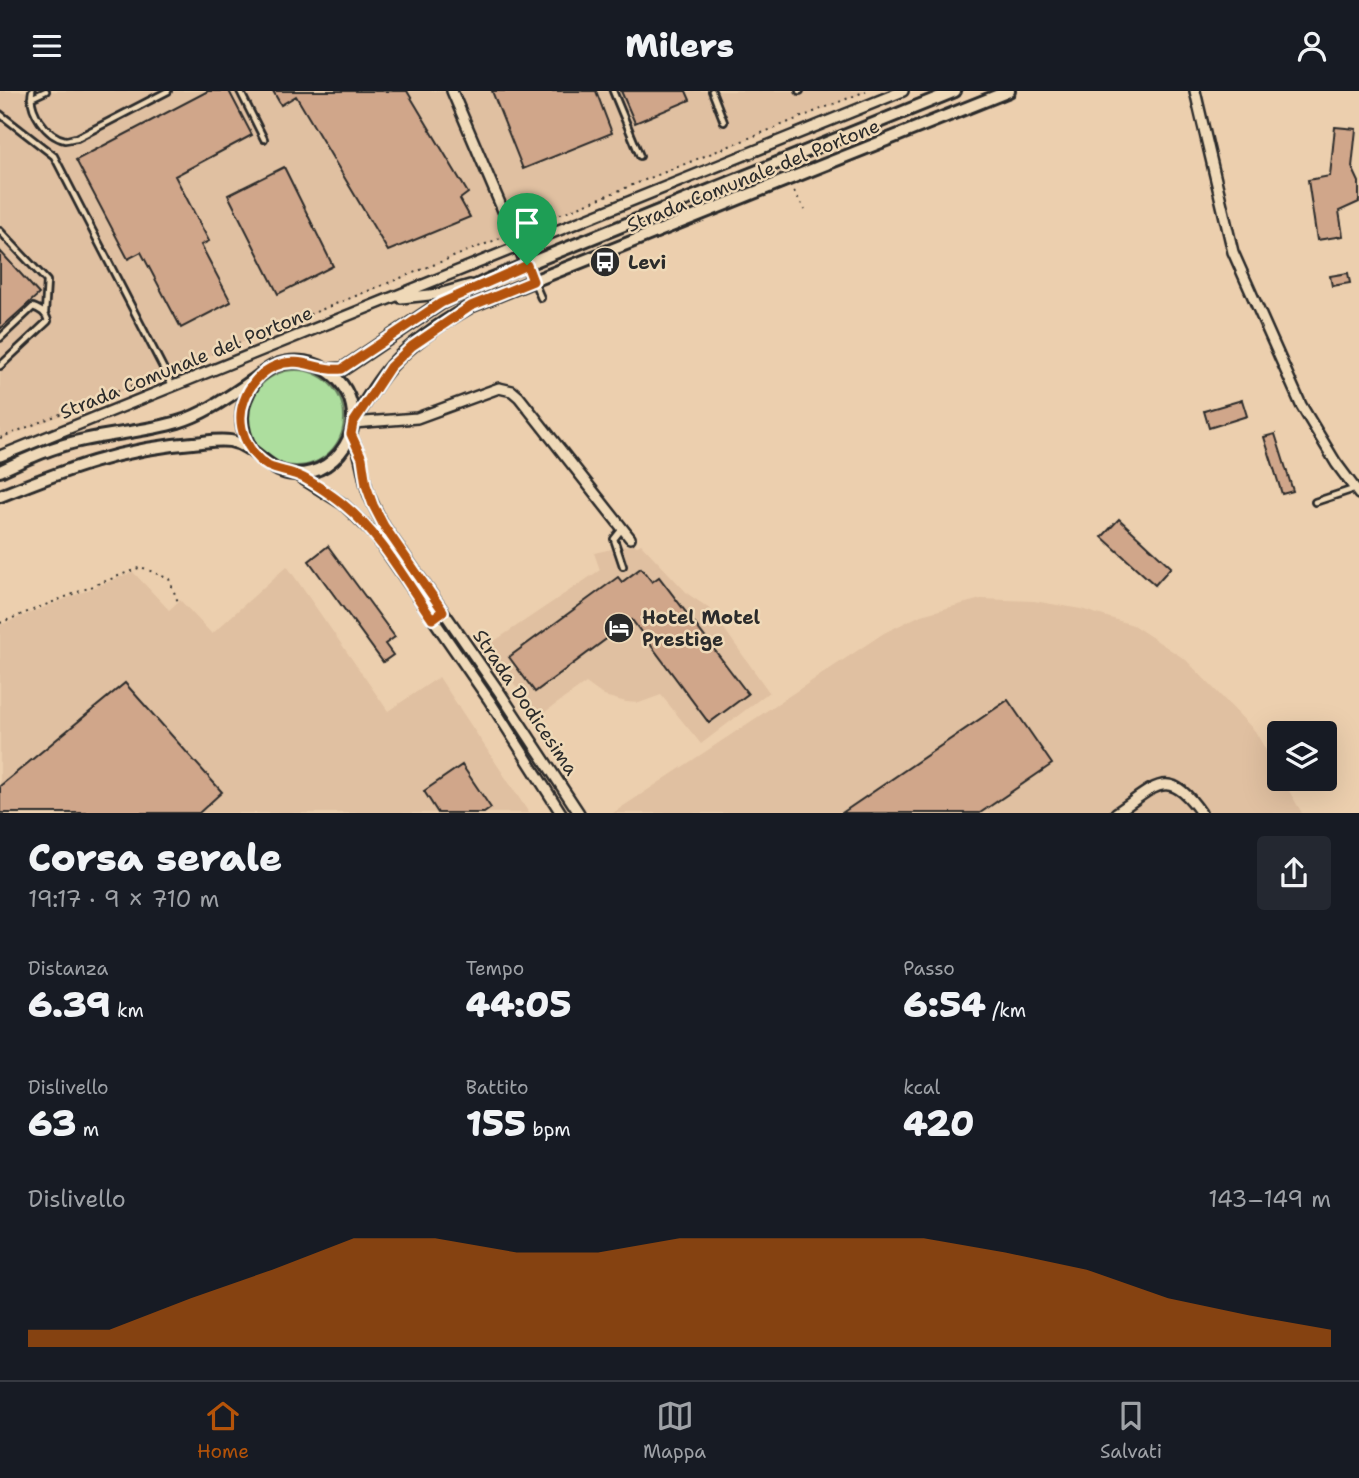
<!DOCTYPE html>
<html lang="it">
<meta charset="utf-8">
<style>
body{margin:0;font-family:"Shantell Sans",sans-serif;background:#242831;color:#f1f3f6;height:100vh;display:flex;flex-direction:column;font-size:26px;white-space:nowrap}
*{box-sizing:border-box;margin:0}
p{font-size:23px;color:#9ea1a6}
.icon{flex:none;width:38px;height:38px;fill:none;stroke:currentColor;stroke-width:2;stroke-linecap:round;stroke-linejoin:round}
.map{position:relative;height:722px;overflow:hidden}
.details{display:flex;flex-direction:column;background:#171b24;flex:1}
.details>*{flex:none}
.fabs{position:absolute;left:1267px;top:630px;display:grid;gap:14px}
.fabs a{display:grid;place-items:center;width:70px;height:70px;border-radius:7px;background:#171b24;box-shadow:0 7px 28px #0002;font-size:35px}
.pin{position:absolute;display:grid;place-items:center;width:60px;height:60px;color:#fff;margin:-72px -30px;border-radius:50% 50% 50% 0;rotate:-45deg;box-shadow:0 0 7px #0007}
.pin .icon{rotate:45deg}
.round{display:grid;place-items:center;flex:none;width:74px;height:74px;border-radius:7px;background:#242831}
.headline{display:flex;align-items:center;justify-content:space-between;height:119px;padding:0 28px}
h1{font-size:38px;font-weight:800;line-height:52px}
.metrics{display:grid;grid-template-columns:repeat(3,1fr);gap:10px;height:119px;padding:7px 28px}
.metrics div{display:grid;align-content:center}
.metrics b{font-size:35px;font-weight:800}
.metrics small{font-size:19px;font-weight:400}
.metrics p{font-size:19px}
.chart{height:196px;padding:14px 28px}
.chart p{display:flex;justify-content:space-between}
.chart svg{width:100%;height:126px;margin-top:7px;fill:#b45309;opacity:.7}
header{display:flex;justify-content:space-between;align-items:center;height:91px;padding:0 28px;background:#171b24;font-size:32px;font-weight:800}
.tab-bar{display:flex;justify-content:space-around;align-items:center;height:98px;border-top:2px solid #363941;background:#171b24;font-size:19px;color:#9ea1a6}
.tab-bar a{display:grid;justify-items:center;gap:4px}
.tab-bar .selected{color:#b45309}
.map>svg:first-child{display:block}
.built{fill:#e0c0a1}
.green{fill:#adde9e;stroke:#6c8464;stroke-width:2}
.building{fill:#d0a68a;stroke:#2b2b2b;stroke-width:2}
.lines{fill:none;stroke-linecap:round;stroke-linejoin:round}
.service-casing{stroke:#2b2b2b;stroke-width:10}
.minor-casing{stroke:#2b2b2b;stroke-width:14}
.tertiary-casing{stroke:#2b2b2b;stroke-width:16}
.path{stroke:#2b2b2b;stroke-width:2;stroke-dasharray:2 5;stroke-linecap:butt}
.service{stroke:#efd9b8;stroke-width:4.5}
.minor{stroke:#efd9b8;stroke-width:9}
.tertiary{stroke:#efd9b8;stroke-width:10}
.route-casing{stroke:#fff;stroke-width:14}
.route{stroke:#b45309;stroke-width:9}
.labels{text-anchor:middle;stroke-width:5;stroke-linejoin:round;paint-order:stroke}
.street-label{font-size:19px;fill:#2b2b2b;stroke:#efd9b8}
.poi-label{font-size:19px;font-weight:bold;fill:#2b2b2b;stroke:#efd9b8;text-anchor:start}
</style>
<header><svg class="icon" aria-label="menu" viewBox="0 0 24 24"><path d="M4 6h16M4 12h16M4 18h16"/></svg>Milers<svg class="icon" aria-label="person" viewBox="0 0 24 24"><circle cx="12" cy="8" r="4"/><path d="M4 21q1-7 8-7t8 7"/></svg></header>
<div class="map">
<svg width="1359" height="722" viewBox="0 0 1359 722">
<rect width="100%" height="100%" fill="#eccfae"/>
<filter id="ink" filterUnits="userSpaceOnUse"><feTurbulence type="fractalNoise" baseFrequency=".0143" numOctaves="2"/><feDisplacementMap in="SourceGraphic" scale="14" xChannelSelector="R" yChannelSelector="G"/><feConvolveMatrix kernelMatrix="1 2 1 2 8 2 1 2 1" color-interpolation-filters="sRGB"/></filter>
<g filter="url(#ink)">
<path class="built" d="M0,0H868L0,349Z
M634,453L637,455L641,453L688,503L710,518L769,601L701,653L661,604L639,612L626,611L604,605L586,592L538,626L487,555L600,479L594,462Z
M287,475L388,620L439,586L529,722H0V534L133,481L169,519L180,509L212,543Z
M981,508L1034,510L1081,518L1133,534L1186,569L1255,640L1279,682V688H1282L1302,722H613L884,542L921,524Z"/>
<path class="green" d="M248 327a48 48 0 1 1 96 0a48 48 0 1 1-96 0Z"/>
<path class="building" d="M208,0H229L252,44L175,85L209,150L201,154L231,211L181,237L141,161L128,168L76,69Z
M273,0H407L468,102L460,108L470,126L388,160L296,5L281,14Z
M492,0H596L612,42L523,78Z
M621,0H686L690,9L635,32Z
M1335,36L1356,38L1352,76L1359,91V111L1339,120L1343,145L1317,149L1308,89L1330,85Z
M284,76L333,175L278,203L228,104Z
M0,160L39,203L0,238Z
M1348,182L1350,192L1332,195L1330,185Z
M1242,309L1247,325L1209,337L1204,320Z
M1275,343L1293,400L1282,403L1264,346Z
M1119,428L1171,476L1155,494L1102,446Z
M328,455L395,546L385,553L393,564L383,571L309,470Z
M641,477L652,491L659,486L748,603L709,632L632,529L535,601L509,566L618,486L622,491Z
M125,592L222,701L199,722H0V695Z
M1008,609L1052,673L980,722H842Z
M462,674L491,717L484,722H438L424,700Z"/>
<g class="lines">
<g class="service-casing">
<path id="service" d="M32,0C28,19 46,45 65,49C69,49 73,47 77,47L168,0
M240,0L264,48
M613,0L640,65
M712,0L724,31
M799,0H800
M31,7L46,0
M0,23L54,65L173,296
M0,140L47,190L45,222
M534,191L541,207
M0,247L33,216C41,219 46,222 48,230L0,275
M1315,411L1354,398
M622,438L614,448L623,475"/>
</g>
<g class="minor-casing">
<path id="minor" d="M452,0L533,190
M1195,0L1233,161L1301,314L1336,372L1359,403
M401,207L439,203L470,194
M353,332L417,327L499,297L512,300L519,306L630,447
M350,343C362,363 361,377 367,398C371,411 378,423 384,435L500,602L579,722
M0,365L903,0
M295,383L343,413L375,444L489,609L561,722
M1116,722C1155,696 1168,674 1201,722"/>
</g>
<g class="tertiary-casing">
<path id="tertiary" d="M327,279L343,278L441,212L488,189L955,0
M354,330C365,311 377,291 391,275C413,250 443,231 471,215L1009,0
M251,358C238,335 239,313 254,292
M0,380C28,367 54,355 84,349C115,342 148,340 178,331C205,323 228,306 252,290C259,285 266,279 274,275C294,267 317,270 333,284C347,296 354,313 353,331C351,354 333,375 311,381C270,392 262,356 230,350C218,348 205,351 193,352C122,357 65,379 0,405"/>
</g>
<path class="path" d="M794,100L805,119
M521,139L866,0
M173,278L503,146
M0,347L158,284
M0,532L141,476L169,488L178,511"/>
<use href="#service" class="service"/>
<use href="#minor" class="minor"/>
<use href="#tertiary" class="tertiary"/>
</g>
</g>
<g class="lines" filter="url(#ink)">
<g class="route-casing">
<path id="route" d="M527,174L533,190L471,215L412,255L390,276L353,332L351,343L362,367L366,394L373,414L384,435L443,520L432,528C405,489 381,444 344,414C333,405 306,386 294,383C285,380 277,379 268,375C247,363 235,333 244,310C249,295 260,281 275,275C301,264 318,281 342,278L441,212Z"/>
</g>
<use href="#route" class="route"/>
</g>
<defs>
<g id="bus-disc" transform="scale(1.575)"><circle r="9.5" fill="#2b2b2b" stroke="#efd9b8"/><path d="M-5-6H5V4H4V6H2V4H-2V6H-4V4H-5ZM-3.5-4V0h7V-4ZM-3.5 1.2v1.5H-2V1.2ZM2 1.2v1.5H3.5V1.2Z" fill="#fff"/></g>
<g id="hotel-disc" transform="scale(1.575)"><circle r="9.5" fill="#2b2b2b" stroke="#efd9b8"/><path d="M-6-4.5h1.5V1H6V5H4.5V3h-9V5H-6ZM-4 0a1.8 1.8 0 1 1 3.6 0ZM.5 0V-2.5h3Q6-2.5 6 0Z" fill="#fff"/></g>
</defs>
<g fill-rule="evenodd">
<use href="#bus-disc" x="605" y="171"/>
<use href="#hotel-disc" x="619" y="537"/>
</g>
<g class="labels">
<g class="street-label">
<text transform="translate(753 84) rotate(-22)" y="7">Strada Comunale del Portone</text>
<text transform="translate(186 271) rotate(-22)" y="7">Strada Comunale del Portone</text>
<text transform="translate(526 611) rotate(56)" y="7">Strada Dodicesima</text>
</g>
<g class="poi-label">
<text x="628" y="178">Levi</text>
<text x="642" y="533">Hotel Motel<tspan x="642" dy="22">Prestige</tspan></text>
</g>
</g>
</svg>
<div class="fabs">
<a><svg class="icon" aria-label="layers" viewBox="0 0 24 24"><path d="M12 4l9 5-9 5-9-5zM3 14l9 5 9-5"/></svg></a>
</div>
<div class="pin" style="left:527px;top:174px;background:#1e9e55"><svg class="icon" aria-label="arrive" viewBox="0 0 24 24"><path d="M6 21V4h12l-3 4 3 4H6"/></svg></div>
</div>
<section class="details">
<div class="headline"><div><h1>Corsa serale</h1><p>19:17 · 9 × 710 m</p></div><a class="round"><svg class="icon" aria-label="share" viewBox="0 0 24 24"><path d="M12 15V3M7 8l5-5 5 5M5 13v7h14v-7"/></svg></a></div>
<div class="metrics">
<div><p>Distanza</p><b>6.39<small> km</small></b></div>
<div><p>Tempo</p><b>44:05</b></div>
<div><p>Passo</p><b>6:54<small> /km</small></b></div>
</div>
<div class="metrics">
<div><p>Dislivello</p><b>63<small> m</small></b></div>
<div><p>Battito</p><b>155<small> bpm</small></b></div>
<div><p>kcal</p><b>420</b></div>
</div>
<div class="chart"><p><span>Dislivello</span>143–149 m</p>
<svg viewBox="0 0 160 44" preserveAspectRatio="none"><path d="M0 44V38L10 38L20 27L30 17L40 6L50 6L60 11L70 11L80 6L90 6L100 6L110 6L120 11L130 17L140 27L150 33L160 38V44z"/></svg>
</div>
</section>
<nav class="tab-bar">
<a class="selected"><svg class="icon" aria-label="home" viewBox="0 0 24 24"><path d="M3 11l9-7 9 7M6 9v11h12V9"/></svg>Home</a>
<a><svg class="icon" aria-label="map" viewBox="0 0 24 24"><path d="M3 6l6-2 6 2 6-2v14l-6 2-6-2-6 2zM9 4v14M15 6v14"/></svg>Mappa</a>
<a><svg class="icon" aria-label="saved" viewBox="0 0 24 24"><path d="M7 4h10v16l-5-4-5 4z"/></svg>Salvati</a>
</nav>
